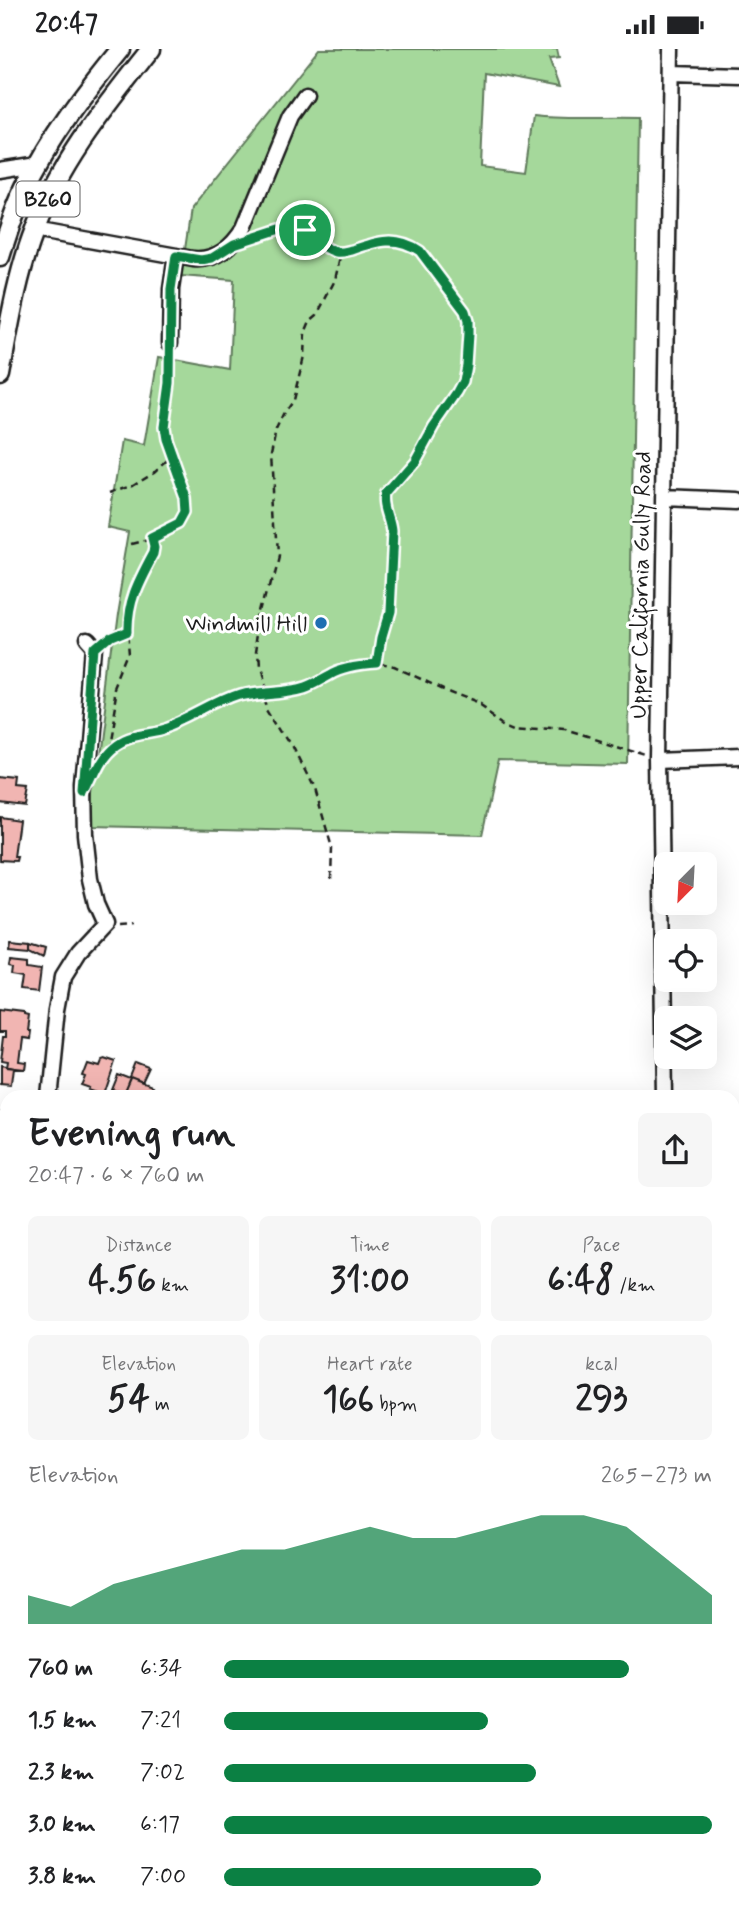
<!DOCTYPE html>
<meta charset="utf-8">
<style>
body{margin:0;font-family:Mynerve,sans-serif;background:#f6f6f6;color:#202124;height:100vh;display:flex;flex-direction:column;font-size:26px;white-space:nowrap}
*{box-sizing:border-box;margin:0}
p{font-size:23px;color:#757577}
.icon{flex:none;width:38px;height:38px;fill:none;stroke:currentColor;stroke-width:2;stroke-linecap:round;stroke-linejoin:round}
.map{position:relative;flex:1;overflow:hidden}
.details{position:absolute;left:0px;top:1041px;width:740px;height:831px;display:flex;flex-direction:column;background:#fff;border-radius:21px 21px 0 0;box-shadow:0 7px 28px #0002}
.details>*{flex:none}
.needle{width:46px;rotate:204deg}
.buttons{position:absolute;left:654px;top:803px;display:grid;gap:14px}
.buttons a{display:grid;place-items:center;width:63px;height:63px;border-radius:10px;background:#fff;box-shadow:0 7px 28px #0002;font-size:35px}
.pin{position:absolute;display:grid;place-items:center;width:60px;height:60px;color:#fff;margin:-30px;border:4px solid #fff;border-radius:50%;box-shadow:0 2px 7px #0007}
.round{display:grid;place-items:center;flex:none;width:74px;height:74px;border-radius:10px;background:#f6f6f6}
.head{display:flex;align-items:center;justify-content:space-between;height:119px;padding:0 28px}
h1{font-size:38px;font-weight:700;line-height:52px}
.stats{display:grid;grid-template-columns:repeat(3,1fr);gap:10px;height:119px;padding:7px 28px}
.stats div{display:grid;align-content:center;border-radius:10px;background:#f6f6f6;text-align:center}
.stats b{font-size:35px;font-weight:700}
.stats small{font-size:19px;font-weight:400}
.stats p{font-size:19px}
.chart{height:196px;padding:14px 28px}
.chart p{display:flex;justify-content:space-between}
.chart svg{width:100%;height:126px;margin-top:7px;fill:#0b8043;opacity:.7}
ul{padding:0 28px;list-style:none;font-size:23px}
li{display:grid;grid-template-columns:112px 84px 1fr;align-items:center;height:52px}
li i{height:18px;border-radius:9px;background:#0b8043}
.status{display:flex;justify-content:space-between;align-items:center;height:49px;padding:0 35px;background:#fff;direction:ltr}
.status svg{height:19px;fill:currentColor}
.map>svg:first-child{display:block}
.green{fill:#a5d89b;stroke:#607a5c;stroke-width:2}
.building{fill:#f1b5b2;stroke:#1c1c1c;stroke-width:2}
.lines{fill:none;stroke-linecap:round;stroke-linejoin:round}
.minor-casing{stroke:#1c1c1c;stroke-width:19}
.major-casing{stroke:#1c1c1c;stroke-width:23}
.path{stroke:#1c1c1c;stroke-width:2.5;stroke-dasharray:7 5;stroke-linecap:butt}
.minor{stroke:#fff;stroke-width:14}
.major{stroke:#fff;stroke-width:18}
.route-casing{stroke:#fff;stroke-width:14}
.route{stroke:#0b8043;stroke-width:9}
.poi-dot{fill:#1f6fb2;stroke:#fff;stroke-width:2.5}
.labels{text-anchor:middle;stroke-width:6;stroke-linejoin:round;paint-order:stroke}
.shield{fill:#fff;stroke:#606060;stroke-width:2}
.shield-label{font-size:21px;font-weight:bold;fill:#1c1c1c}
.street-label{font-size:23px;fill:#1c1c1c;stroke:#fff}
.poi-label{font-size:23px;fill:#1c1c1c;stroke:#fff;text-anchor:end}
</style>
<div class="status"><b>20:47</b><svg viewBox="0 0 49 12"><path d="M0 12V9h3v3zM5 12V6h3v6zM10 12V3h3v9zM15 12V0h3v12zM26 1h20v11H26zM47 4h2v5h-2z"/></svg></div>
<div class="map">
<svg width="739" height="1871" viewBox="0 0 739 1871">
<rect width="100%" height="100%" fill="#fff"/>
<filter id="ink" filterUnits="userSpaceOnUse"><feTurbulence type="fractalNoise" baseFrequency=".0143" numOctaves="2"/><feDisplacementMap in="SourceGraphic" scale="14" xChannelSelector="R" yChannelSelector="G"/><feConvolveMatrix kernelMatrix="1 2 1 2 8 2 1 2 1" color-interpolation-filters="sRGB"/></filter>
<g filter="url(#ink)">
<path class="green" d="M319,0H557L559,9L549,10L559,38L484,24L480,117L526,123L534,67C568,71 603,68 638,69L628,715L498,712L482,786L91,777L90,767L116,566L130,483L108,478L122,392L144,397L159,308L230,321L234,231L181,227L191,160Z
M256,1866H560V1871H262Z"/>
<path class="building" d="M0,730L19,732L18,740L28,741L25,757L0,754Z
M0,768L19,771L14,808H17L16,812L0,811Z
M10,891L30,893V900L9,898Z
M30,893L46,898L44,907L30,900Z
M11,908L29,910V916L42,918L39,942L24,940L26,926L14,924L15,916L10,915Z
M0,963L24,966V968L28,969L26,984H28L27,991L20,990L17,1014L24,1015L23,1022L5,1020L6,1014L0,1013L3,987H5V982H0Z
M104,1008L116,1012L105,1045L90,1040L91,1038L82,1035L86,1025L83,1024L88,1011L99,1014L101,1009Z
M138,1015L151,1020L144,1035L132,1030Z
M0,1018L13,1021L11,1037L0,1036Z
M119,1026L132,1031L125,1047L113,1041Z
M132,1030L153,1038L149,1048H125Z
M0,1094L7,1095V1114H0Z
M0,1114L7,1115V1135L0,1134Z
M733,1171H739V1189L733,1190V1195Z
M733,1340H739V1361H733Z
M733,1370H739V1398H733Z
M733,1412H739V1434H733Z
M733,1497H738V1522H733Z
M733,1604H739V1632H733Z
M0,1606L7,1609V1629L0,1626Z
M733,1642H739V1660H733Z
M733,1687H739V1715H733Z
M733,1732L735,1737H739V1753L733,1754Z
M733,1816H739V1838H733Z
M3,1833L7,1836V1866H41L38,1871H7L0,1866V1836Z
M737,1858V1871H718V1866H733V1859Z"/>
<g class="lines">
<g class="minor-casing">
<path id="minor" d="M671,24L739,26
M0,121L38,115
M34,181L193,210C217,212 232,198 244,179L290,67L305,46
M170,294L171,240L176,207
M664,448L739,451
M660,711L739,708
M48,1048L57,960L63,928L78,904L105,875L96,855L90,830L85,785L84,739L95,605L87,596
M665,1048L660,711L671,0
M0,1069L7,1070
M733,1131L739,1130
M0,1331L7,1329
M0,1422L7,1367
M733,1569H739
M0,1698H7
M0,1734L7,1725
M241,1866L246,1871
M675,1866V1871
M208,1871L210,1866"/>
</g>
<g class="major-casing">
<path id="major" d="M0,208C7,185 15,160 26,138C50,88 85,43 120,0
M0,326C9,277 17,226 35,180C61,111 107,56 151,0"/>
</g>
<path class="path" d="M254,189L276,181L297,178L305,181L335,203L347,202L379,192L391,191L411,196L420,202L427,210L465,262L468,272V285L463,333L434,377L415,412L386,445C383,458 391,469 392,482L388,564L381,588L377,614
M110,444L134,435L155,422L172,407
M132,495L148,491L182,474L188,463L187,449L166,390L164,378L169,344V307
M105,596L127,585
M110,699L108,690L117,639L130,607L127,571L134,540L153,503L154,497L152,489
M102,708L113,696L120,692L135,686L164,681L223,652L241,647L307,637L321,632L332,624L351,617L377,614L395,618L449,643L480,655L504,671L518,677L564,681L647,707
M331,830L332,799L315,740L293,695L269,657L256,621L255,606L259,580L277,507L271,405L276,381L284,364L293,351L304,307L305,284L310,272L317,266L335,231L341,204
M118,878L132,877
M0,1634L7,1637
M341,1871L347,1866"/>
<use href="#minor" class="minor"/>
<use href="#major" class="major"/>
</g>
</g>
<g class="lines" filter="url(#ink)">
<g class="route-casing">
<path id="route" d="M289,177C310,177 318,199 336,203C342,204 347,202 352,201C378,192 396,186 420,202L465,262L468,272V285L466,316L463,333L457,344L434,377L415,412L386,445C383,458 391,469 392,482L388,564L381,588L377,614C361,615 344,617 331,625C323,629 316,634 307,637C285,644 261,641 239,647C213,655 191,672 166,680C149,686 130,684 115,695C98,707 94,726 84,744L95,605L110,592L127,585C126,552 138,531 153,503L154,497L152,489L182,474L188,463L187,449L166,390L164,378L170,334L171,240L176,207L201,211L212,209L234,195Z"/>
</g>
<use href="#route" class="route"/>
</g>
<circle class="poi-dot" cx="321" cy="574" r="7"/>
<g class="labels">
<rect class="shield" x="16.5" y="132.5" width="63" height="35" rx="5"/>
<g class="shield-label">
<text x="48" y="157">B260</text>
</g>
<g class="street-label">
<text transform="translate(640 536) rotate(-89)" y="8">Upper California Gully Road</text>
</g>
<g class="poi-label">
<text x="307" y="582">Windmill Hill</text>
</g>
</g>
</svg>
<div class="buttons">
<a><svg class="needle" viewBox="-14 -14 28 28"><path d="M0-13l5 13h-10z" fill="#e53935"/><path d="M0 13l5-13h-10z" fill="#757577"/></svg></a>
<a><svg class="icon" aria-label="locate" viewBox="0 0 24 24"><circle cx="12" cy="12" r="6"/><path d="M12 2v4M12 18v4M2 12h4M18 12h4"/></svg></a>
<a><svg class="icon" aria-label="layers" viewBox="0 0 24 24"><path d="M12 4l9 5-9 5-9-5zM3 14l9 5 9-5"/></svg></a>
</div>
<div class="pin" style="left:305px;top:181px;background:#1e9e55"><svg class="icon" aria-label="arrive" viewBox="0 0 24 24"><path d="M6 21V4h12l-3 4 3 4H6"/></svg></div>
<section class="details">
<div class="head"><div><h1>Evening run</h1><p>20:47 · 6 × 760 m</p></div><a class="round"><svg class="icon" aria-label="share" viewBox="0 0 24 24"><path d="M12 15V3M7 8l5-5 5 5M5 13v7h14v-7"/></svg></a></div>
<div class="stats">
<div><p>Distance</p><b>4.56<small> km</small></b></div>
<div><p>Time</p><b>31:00</b></div>
<div><p>Pace</p><b>6:48<small> /km</small></b></div>
</div>
<div class="stats">
<div><p>Elevation</p><b>54<small> m</small></b></div>
<div><p>Heart rate</p><b>166<small> bpm</small></b></div>
<div><p>kcal</p><b>293</b></div>
</div>
<div class="chart"><p><span>Elevation</span>265–273 m</p>
<svg viewBox="0 0 160 44" preserveAspectRatio="none"><path d="M0 44V34L10 38L20 30L30 26L40 22L50 18L60 18L70 14L80 10L90 14L100 14L110 10L120 6L130 6L140 10L150 22L160 34V44z"/></svg>
</div>
<ul>
<li><b>760 m</b>6:34<i style="width:83%"></i></li>
<li><b>1.5 km</b>7:21<i style="width:54%"></i></li>
<li><b>2.3 km</b>7:02<i style="width:64%"></i></li>
<li><b>3.0 km</b>6:17<i style="width:100%"></i></li>
<li><b>3.8 km</b>7:00<i style="width:65%"></i></li>
</ul>
</section>
</div>
